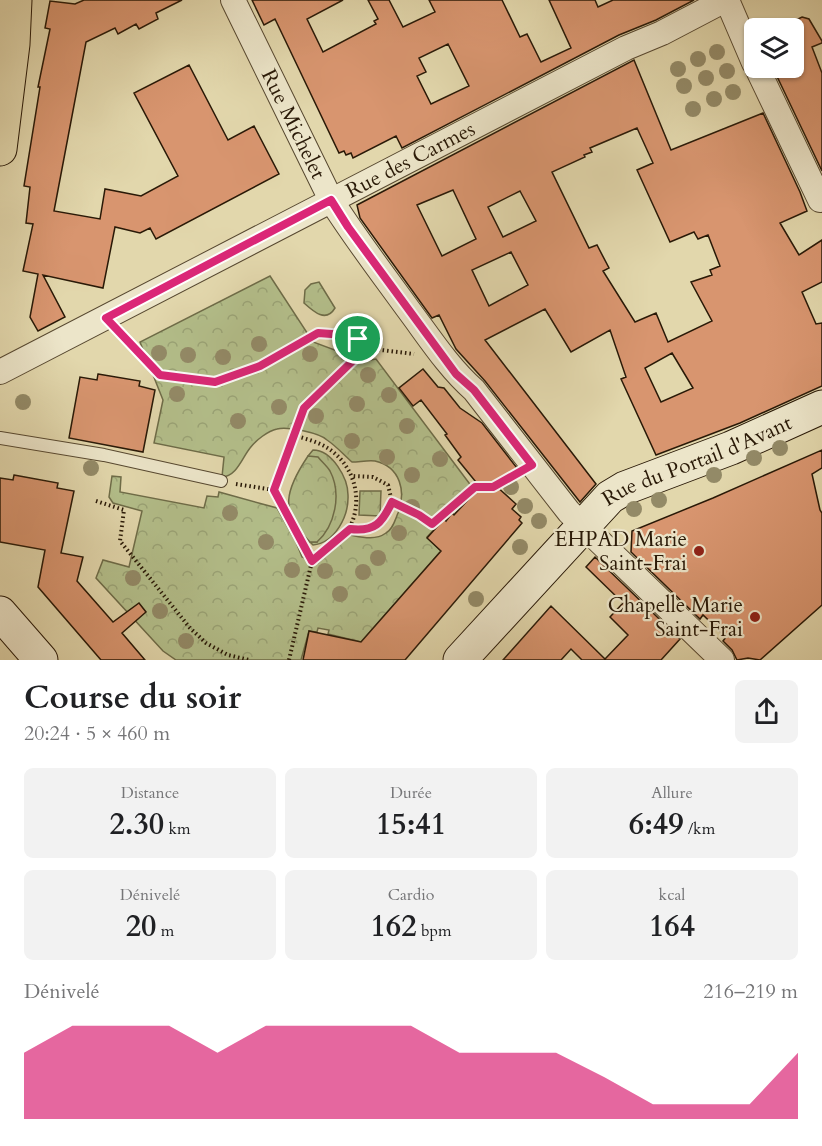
<!DOCTYPE html>
<html lang="fr">
<meta charset="utf-8">
<style>
body{margin:0;font-family:Cardo,serif;background:#f2f2f2;color:#202124;height:100vh;display:flex;flex-direction:column;font-size:22px;white-space:nowrap}
*{box-sizing:border-box;margin:0}
p{font-size:20px;color:#757577}
.icon{flex:none;width:33px;height:33px;fill:none;stroke:currentColor;stroke-width:2;stroke-linecap:round;stroke-linejoin:round}
.map{position:relative;height:660px;overflow:hidden}
.side{display:flex;flex-direction:column;background:#fff;flex:1}
.side>*{flex:none}
.fabs{position:absolute;left:744px;top:18px;display:grid;gap:12px}
.fabs a{display:grid;place-items:center;width:60px;height:60px;border-radius:9px;background:#fff;box-shadow:0 2px 4px #0004;font-size:30px}
.pin{position:absolute;display:grid;place-items:center;width:51px;height:51px;color:#fff;margin:-26px;border:3px solid #fff;border-radius:50%;box-shadow:0 2px 6px #0007}
.round{display:grid;place-items:center;flex:none;width:63px;height:63px;border-radius:9px;background:#f2f2f2}
.overview{display:flex;align-items:center;justify-content:space-between;height:102px;padding:0 24px}
h1{font-size:33px;font-weight:700;line-height:45px}
.metrics{display:grid;grid-template-columns:repeat(3,1fr);gap:9px;height:102px;padding:6px 24px}
.metrics div{display:grid;align-content:center;border-radius:9px;background:#f2f2f2;text-align:center}
.metrics b{font-size:30px;font-weight:700}
.metrics small{font-size:16px;font-weight:400}
.metrics p{font-size:16px}
.chart{height:168px;padding:12px 24px}
.chart p{display:flex;justify-content:space-between}
.chart svg{width:100%;height:108px;margin-top:6px;fill:#db2777;opacity:.7}
.map>svg:first-child{display:block}
.grass{fill:url(#grass-tufts);stroke:#6e6c48;stroke-width:1.5}
.park{fill:url(#park-crowns);stroke:#6e6c48;stroke-width:1.5}
.building{fill:#d8956f;stroke:#291907;stroke-width:1.5;fill-rule:evenodd}
.lines{fill:none;stroke-linecap:round;stroke-linejoin:round}
.lane-casing{stroke:#574830;stroke-width:14}
.street-casing{stroke:#574830;stroke-width:26}
.secondary-casing{stroke:#291907;stroke-width:35}
.primary-casing{stroke:#291907;stroke-width:35}
.path{stroke:#291907;stroke-width:4;stroke-dasharray:1.5 3;stroke-linecap:butt}
.lane{stroke:#ece5c9;stroke-width:12}
.street{stroke:#ece5c9;stroke-width:24}
.secondary{stroke:#ece5c9;stroke-width:33}
.primary{stroke:#e2d7ac;stroke-width:33}
.tree{fill:#938a67}
.route-casing{stroke:#fff;stroke-width:12}
.route{stroke:#db2777;stroke-width:8}
.poi-dot{fill:#8f2418;stroke:#ece5c9;stroke-width:2}
.labels{text-anchor:middle;stroke-width:4.5;stroke-linejoin:round;paint-order:stroke}
.street-label{font-size:21px;fill:#291907;stroke:#ece5c9}
.poi-label{font-size:21px;fill:#291907;stroke:#ece5c9;text-anchor:end}
</style>
<div class="map">
<svg width="822" height="660" viewBox="0 0 822 660">
<defs>
<pattern id="grass-tufts" width="24" height="20" patternUnits="userSpaceOnUse" patternTransform="scale(1.5)"><rect width="24" height="20" fill="#b3be8a"/><path d="M3 7l-1-3M5 7V3M7 7l1-3M15 17l-1-3M17 17v-4M19 17l1-3" fill="none" stroke="#9aa376"/></pattern>
<pattern id="park-crowns" width="20" height="18" patternUnits="userSpaceOnUse" patternTransform="scale(1.5)"><rect width="20" height="18" fill="#b3be8a"/><path d="M2 6a3 3 0 1 1 6 0M12 15a3 3 0 1 1 6 0" fill="none" stroke="#9aa376"/></pattern>
</defs>
<rect width="100%" height="100%" fill="#e2d7ac"/>
<filter id="stains"><feTurbulence type="fractalNoise" baseFrequency=".00333" numOctaves="4"/><feColorMatrix values="0 0 0 0 .2 0 0 0 0 .09 0 0 0 0 .02 0 0 0 .5 -.17"/></filter>
<radialGradient id="worn" r=".72"><stop offset=".6" stop-color="#630" stop-opacity="0"/><stop offset="1" stop-color="#630" stop-opacity=".3"/></radialGradient>
<path class="grass" d="M313,450C332,450 348,478 348,495C349,516 335,543 313,545L310,542H317L308,456Z"/>
<path class="park" d="M270,276L313,342L364,361L376,359L478,495L464,509L461,507L454,515L452,513L446,521L444,519L427,537L441,551L361,642L328,634L329,630L318,628L317,632L309,631L301,660H176L163,651L96,578L103,560L129,567L142,511L113,503L109,497L112,476L121,477L120,492L204,508L207,496L218,497L219,492L277,508L296,542L302,557L318,563L350,535C361,537 375,541 386,533C393,529 395,520 398,513C406,492 401,467 375,461C368,460 359,462 352,462C344,455 336,446 327,440C320,433 287,426 277,429C268,431 256,440 250,448C242,458 237,476 222,477L224,457L154,443L163,400L140,342Z
M319,282L335,308C326,323 314,312 304,303L305,290L311,284Z
M308,456L318,457C321,461 327,466 330,471C342,494 335,526 317,542H310C278,511 286,489 308,456Z
M360,491H381L380,516L359,515Z"/>
<path class="building" d="M84,0H182L156,13L158,19L139,29L136,24L118,34L115,28L86,42L54,211L100,219L105,189L141,196L178,176L134,93L189,65L228,140L254,126L279,174L156,239L150,228L140,233L115,227L103,288L43,275L65,317L38,331L30,317L38,274L23,271L33,224L26,223L30,187L24,186L40,87H38L50,29L45,28L50,1L75,4Z
M252,0H343L307,19L323,52L376,24L374,21L378,19L368,0H389L403,27L435,12L429,0H502L520,37L527,34L541,62L571,48L549,0H595L598,7L613,0H694L656,20L619,35L402,148L396,136L353,158L351,153L346,155L344,151L339,153L275,19L264,25ZM448,44L469,86L431,104L417,76L426,72L419,58Z
M802,17L809,19L822,41V43L812,47L822,73V171L773,68H794V21Z
M634,60L671,150L763,113L800,192L807,211L780,223L799,255L822,240V282L802,292L816,324L822,323V386L740,423L656,455L621,379L626,377L610,330L571,352L545,309L485,340L596,484L580,502L485,381L456,349L439,315L432,318L360,218L357,205ZM637,128L653,163L637,170L670,242L694,232L698,239L708,235L720,266L710,270L712,275L691,282L712,321L668,342L656,313L635,322L603,271L609,268L597,245L589,248L552,172L585,157L584,155L592,152L590,148ZM453,190L476,239L442,256L417,205ZM520,191L536,221L503,237L488,207ZM511,252L528,285L489,306L472,270ZM672,353L693,388L661,402L645,368Z
M423,369L438,387L444,388L460,408L482,423L517,468L495,485L516,504L512,509L521,517L519,520L522,523L405,660H303L309,631L361,642L441,551L427,538L444,519L446,521L452,513L454,515L480,487L458,460L461,457L445,435L447,434L421,400L413,406L399,388Z
M98,374L140,381L139,386L155,390L143,452L69,438L80,377L97,380Z
M822,450V468L812,474L820,510L822,513V605L760,660L748,658L737,660L732,650L723,641L726,637L703,615L700,619L631,552L632,531L713,498Z
M14,475L58,483L57,488L74,491L61,553L83,557L77,581L113,622L139,603L146,612L122,633L145,660H101L38,587L45,550L0,542V478L13,480Z
M595,557L680,639L661,660H582L571,649L561,660H503L551,606L605,659L628,635L610,617L623,603L586,567Z"/>
<g class="lines">
<g class="lane-casing">
<path id="lane" d="M0,438L104,455L221,481"/>
</g>
<g class="street-casing">
<g id="street">
<path id="s1" d="M233,0L331,200C355,238 382,273 408,309C429,337 448,367 474,390L569,512L722,660"/>
<path d="M727,0L754,63"/>
<path d="M757,68L820,200L822,199"/>
<path id="s2" d="M0,372L626,48L662,33L725,0"/>
</g>
</g>
<g class="secondary-casing">
<g id="secondary">
<path d="M0,613L41,660"/>
<path id="s3" d="M460,660L610,497L625,488L731,448L822,407"/>
</g>
</g>
<g class="primary-casing">
<path id="primary" d="M0,149L13,44L15,0"/>
</g>
<path class="path" d="M120,334L160,375L215,382L260,366L318,333L345,335L358,339L365,348L414,354
M293,435C306,439 320,442 332,451C355,469 363,500 350,527C345,538 322,553 312,561
M236,484L274,490
M96,501L124,510L120,541L190,628L206,643L228,655L249,660
M392,502L419,515L432,524L475,487H493L513,476
M350,529L363,530L375,526L385,517L392,502L388,485L373,477L352,476
M289,660L312,561L274,490L304,408L365,348"/>
<use href="#lane" class="lane"/>
<use href="#street" class="street"/>
<use href="#secondary" class="secondary"/>
<use href="#primary" class="primary"/>
</g>
<g class="tree">
<circle cx="717" cy="52" r="8"/>
<circle cx="698" cy="59" r="8"/>
<circle cx="678" cy="69" r="8"/>
<circle cx="727" cy="71" r="8"/>
<circle cx="706" cy="78" r="8"/>
<circle cx="684" cy="86" r="8"/>
<circle cx="733" cy="92" r="8"/>
<circle cx="714" cy="99" r="8"/>
<circle cx="693" cy="109" r="8"/>
<circle cx="259" cy="344" r="8"/>
<circle cx="159" cy="353" r="8"/>
<circle cx="310" cy="354" r="8"/>
<circle cx="188" cy="355" r="8"/>
<circle cx="223" cy="357" r="8"/>
<circle cx="368" cy="375" r="8"/>
<circle cx="177" cy="394" r="8"/>
<circle cx="389" cy="395" r="8"/>
<circle cx="23" cy="402" r="8"/>
<circle cx="357" cy="404" r="8"/>
<circle cx="279" cy="407" r="8"/>
<circle cx="316" cy="416" r="8"/>
<circle cx="238" cy="421" r="8"/>
<circle cx="407" cy="426" r="8"/>
<circle cx="352" cy="441" r="8"/>
<circle cx="780" cy="448" r="8"/>
<circle cx="387" cy="457" r="8"/>
<circle cx="754" cy="458" r="8"/>
<circle cx="440" cy="459" r="8"/>
<circle cx="91" cy="468" r="8"/>
<circle cx="412" cy="475" r="8"/>
<circle cx="714" cy="475" r="8"/>
<circle cx="511" cy="487" r="8"/>
<circle cx="659" cy="500" r="8"/>
<circle cx="525" cy="506" r="8"/>
<circle cx="412" cy="507" r="8"/>
<circle cx="634" cy="509" r="8"/>
<circle cx="230" cy="513" r="8"/>
<circle cx="539" cy="521" r="8"/>
<circle cx="399" cy="533" r="8"/>
<circle cx="266" cy="542" r="8"/>
<circle cx="520" cy="547" r="8"/>
<circle cx="378" cy="558" r="8"/>
<circle cx="292" cy="570" r="8"/>
<circle cx="325" cy="571" r="8"/>
<circle cx="363" cy="572" r="8"/>
<circle cx="133" cy="578" r="8"/>
<circle cx="340" cy="594" r="8"/>
<circle cx="476" cy="599" r="8"/>
<circle cx="160" cy="611" r="8"/>
<circle cx="186" cy="641" r="8"/>
</g>
<g class="lines">
<g class="route-casing">
<path id="route" d="M331,200L348,227L456,374L474,390L532,465L493,487H475L432,524L419,515L392,502C382,523 375,532 350,529L312,561L274,490L304,408L366,348L358,339L345,335L318,333L260,366L215,382L160,375L106,318Z"/>
</g>
<use href="#route" class="route"/>
</g>
<g class="poi-dot">
<circle cx="699" cy="551" r="6"/>
<circle cx="755" cy="617" r="6"/>
</g>
<g class="labels">
<g class="street-label">
<text dy="7" stroke="none"><textPath href="#s1" startOffset="138">Rue Michelet</textPath></text>
<text dy="7" stroke="none"><textPath href="#s2" startOffset="462">Rue des Carmes</textPath></text>
<text dy="7" stroke="none"><textPath href="#s3" startOffset="316">Rue du Portail d'Avant</textPath></text>
</g>
<g class="poi-label">
<text x="687" y="546">EHPAD Marie<tspan x="687" dy="24">Saint-Frai</tspan></text>
<text x="743" y="612">Chapelle Marie<tspan x="743" dy="24">Saint-Frai</tspan></text>
</g>
</g>
<rect width="100%" height="100%" filter="url(#stains)"/>
<rect width="100%" height="100%" fill="url(#worn)"/>
</svg>
<div class="fabs">
<a><svg class="icon" aria-label="layers" viewBox="0 0 24 24"><path d="M12 4l9 5-9 5-9-5zM3 14l9 5 9-5"/></svg></a>
</div>
<div class="pin" style="left:358px;top:339px;background:#1e9e55"><svg class="icon" aria-label="arrive" viewBox="0 0 24 24"><path d="M6 21V4h12l-3 4 3 4H6"/></svg></div>
</div>
<section class="side">
<div class="overview"><div><h1>Course du soir</h1><p>20:24 · 5 × 460 m</p></div><a class="round"><svg class="icon" aria-label="share" viewBox="0 0 24 24"><path d="M12 15V3M7 8l5-5 5 5M5 13v7h14v-7"/></svg></a></div>
<div class="metrics">
<div><p>Distance</p><b>2.30<small> km</small></b></div>
<div><p>Durée</p><b>15:41</b></div>
<div><p>Allure</p><b>6:49<small> /km</small></b></div>
</div>
<div class="metrics">
<div><p>Dénivelé</p><b>20<small> m</small></b></div>
<div><p>Cardio</p><b>162<small> bpm</small></b></div>
<div><p>kcal</p><b>164</b></div>
</div>
<div class="chart"><p><span>Dénivelé</span>216–219 m</p>
<svg viewBox="0 0 160 44" preserveAspectRatio="none"><path d="M0 44V17L10 6L20 6L30 6L40 17L50 6L60 6L70 6L80 6L90 17L100 17L110 17L120 27L130 38L140 38L150 38L160 17V44z"/></svg>
</div>
</section>
